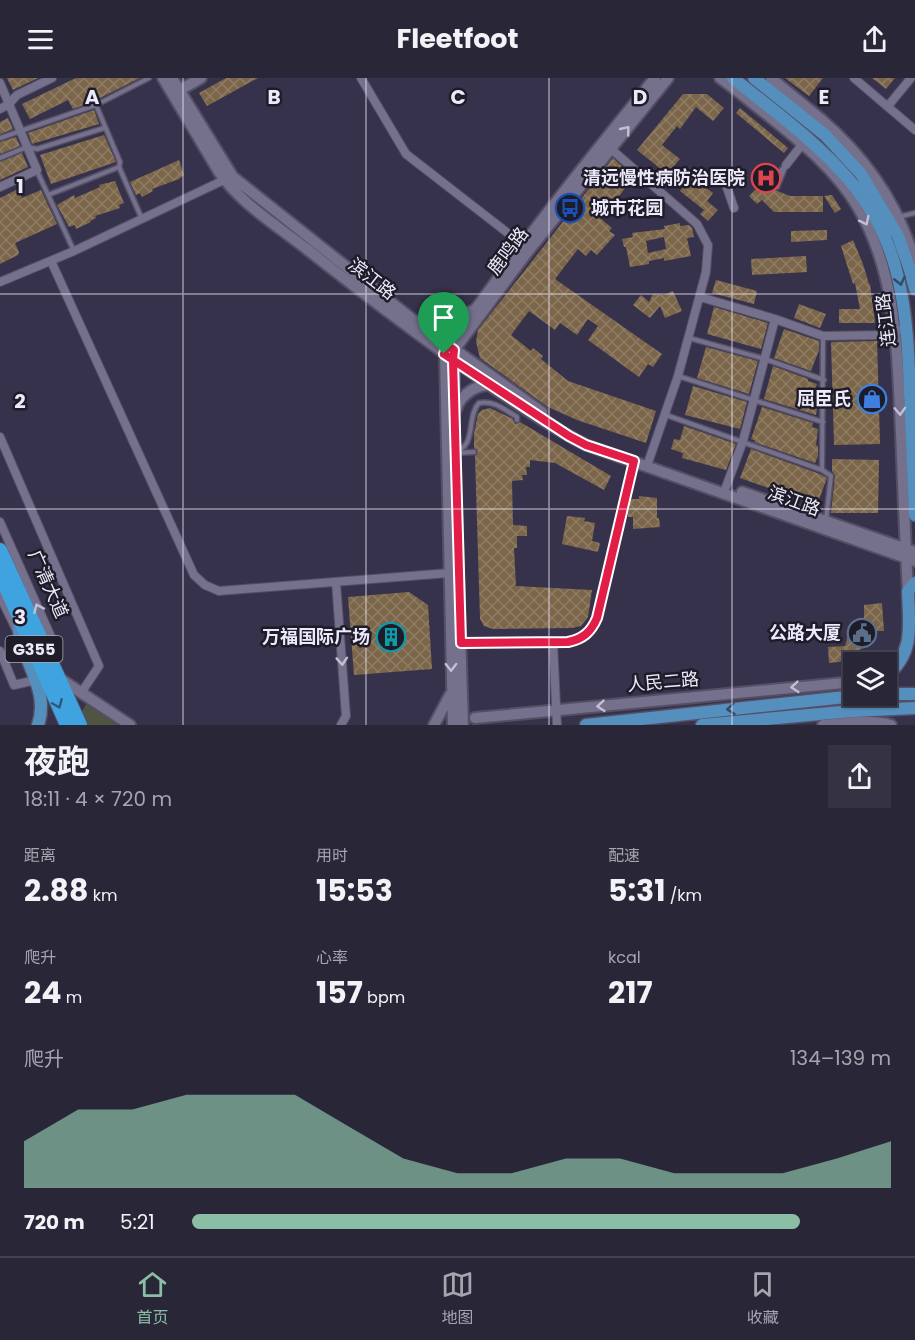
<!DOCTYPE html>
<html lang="zh">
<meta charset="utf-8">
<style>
body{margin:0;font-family:Poppins,"Noto Sans SC",sans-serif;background:#353243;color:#f1f3f6;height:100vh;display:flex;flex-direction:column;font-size:22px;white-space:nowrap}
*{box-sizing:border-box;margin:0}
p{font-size:20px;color:#a5a5ae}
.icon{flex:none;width:33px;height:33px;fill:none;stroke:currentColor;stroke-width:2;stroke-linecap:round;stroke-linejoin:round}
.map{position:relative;height:647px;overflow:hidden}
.details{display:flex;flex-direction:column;background:#292638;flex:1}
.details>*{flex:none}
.controls{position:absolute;left:843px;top:574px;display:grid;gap:12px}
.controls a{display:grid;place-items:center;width:54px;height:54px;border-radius:0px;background:#292638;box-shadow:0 2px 4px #0004,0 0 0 2px #454353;font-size:30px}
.pin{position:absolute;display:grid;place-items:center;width:51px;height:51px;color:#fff;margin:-62px -26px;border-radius:50% 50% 50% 0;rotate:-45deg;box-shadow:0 0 6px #0007}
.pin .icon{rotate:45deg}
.round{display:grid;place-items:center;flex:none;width:63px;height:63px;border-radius:0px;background:#353243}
.overview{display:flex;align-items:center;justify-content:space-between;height:102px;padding:0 24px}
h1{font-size:33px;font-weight:700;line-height:45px}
.metrics{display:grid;grid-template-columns:repeat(3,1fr);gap:9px;height:102px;padding:6px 24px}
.metrics div{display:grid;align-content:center}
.metrics b{font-size:30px;font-weight:700}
.metrics small{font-size:16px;font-weight:400}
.metrics p{font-size:16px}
.chart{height:168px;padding:12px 24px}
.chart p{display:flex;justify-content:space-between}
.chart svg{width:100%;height:108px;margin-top:6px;fill:#8abfa5;opacity:.7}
ul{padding:0 24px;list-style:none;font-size:20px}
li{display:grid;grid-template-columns:96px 72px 1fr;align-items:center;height:45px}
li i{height:15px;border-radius:8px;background:#8abfa5}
header{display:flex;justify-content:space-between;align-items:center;height:78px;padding:0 24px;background:#292638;font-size:27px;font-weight:700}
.dock{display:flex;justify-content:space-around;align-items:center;height:84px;border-top:2px solid #454353;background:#292638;font-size:16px;color:#a5a5ae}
.dock a{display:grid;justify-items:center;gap:3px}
.dock .active{color:#8abfa5}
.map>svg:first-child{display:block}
.green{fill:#4e5543}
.building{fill:url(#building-cross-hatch);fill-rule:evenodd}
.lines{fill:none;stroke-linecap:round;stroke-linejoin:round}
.lane-casing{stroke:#544f65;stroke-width:7}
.street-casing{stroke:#544f65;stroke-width:10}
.secondary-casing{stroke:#544f65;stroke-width:14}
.primary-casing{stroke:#544f65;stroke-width:15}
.highway-casing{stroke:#544f65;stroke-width:16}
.lane{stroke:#75708c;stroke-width:4}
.street{stroke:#75708c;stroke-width:8}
.secondary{stroke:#75708c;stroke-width:10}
.primary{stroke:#548fbe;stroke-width:12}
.highway{stroke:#3ea3df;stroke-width:14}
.oneway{stroke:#c2bfd4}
.oneway2{stroke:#344a64}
.oneway3{stroke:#2c597a}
.route-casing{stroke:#fff;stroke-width:12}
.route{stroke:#e11d48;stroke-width:8}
.grid{fill:none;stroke:#ece9fa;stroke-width:1.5;stroke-opacity:0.55}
.labels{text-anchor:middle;stroke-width:5;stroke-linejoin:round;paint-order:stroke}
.shield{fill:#1e1c28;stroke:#aeacbb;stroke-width:1.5}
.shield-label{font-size:16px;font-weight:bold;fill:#ece9fa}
.poi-label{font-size:18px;font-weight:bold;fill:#ece9fa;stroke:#1e1c28;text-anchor:end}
.street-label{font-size:18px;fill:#ece9fa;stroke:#1e1c28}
.grid-label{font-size:20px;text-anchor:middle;font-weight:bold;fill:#ece9fa;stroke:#1e1c28;stroke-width:5;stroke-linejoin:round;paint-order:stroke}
</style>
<header><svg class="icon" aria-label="menu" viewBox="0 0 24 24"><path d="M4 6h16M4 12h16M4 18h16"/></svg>Fleetfoot<svg class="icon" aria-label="share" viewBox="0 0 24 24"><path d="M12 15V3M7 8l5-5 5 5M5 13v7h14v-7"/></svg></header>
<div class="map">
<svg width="915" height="647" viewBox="0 0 915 647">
<defs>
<pattern id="building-cross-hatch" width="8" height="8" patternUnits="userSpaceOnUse" patternTransform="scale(1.5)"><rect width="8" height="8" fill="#7b664a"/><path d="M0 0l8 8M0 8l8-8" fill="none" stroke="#8e7c65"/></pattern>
</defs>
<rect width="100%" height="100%" fill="#37324b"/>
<path class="green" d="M87,625L89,626L125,647H87L82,633Z"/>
<path class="building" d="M7,0H38L13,12Z
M76,0H140L92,24L73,31L68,22L30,41L22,26Z
M226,0H258L207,28L199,15Z
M785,0H823L809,18Z
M872,0H895L886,11Z
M683,16H707L724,30L713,43L696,29L680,51L677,48L662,67L680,81L667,96L637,72Z
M740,30L788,70L784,75L736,35Z
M94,32L99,46L32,66L28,55Z
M8,40L13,51L0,56V44Z
M104,57L116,84L51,106L40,77Z
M16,59L20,68L0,76V64Z
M22,75L28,89L0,102V84Z
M613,80L634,99L601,141L612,150L609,153L615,157L597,177L591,172L586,178L578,171L555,201L662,276L653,289L648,286L639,299L588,262L598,248L588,241L577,257L560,245L555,252L529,233L511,257L531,273L533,270L543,278L541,281L568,303L656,333L646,365L577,342L548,329L480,280L476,264L478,252Z
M179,82L184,97L179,101L152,111L153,113L142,119L140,115L136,117L130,104Z
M692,99L713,115L707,123L718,132L708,143L700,136L704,132L680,113Z
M765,102L775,112L790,118H823V134H774L762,122L757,126L749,118Z
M115,103L124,125L119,127L120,130L95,138L96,140L90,143L91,144L76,151L75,147L69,149L57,127L74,117L75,120L100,109L99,107Z
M18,111L22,120L41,112L57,146L15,165L19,174L18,177L0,186V120Z
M832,117L841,131L835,135L824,118Z
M680,145V148L689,147L692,150L694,159L687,160L691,178L664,183V180L649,183V186L630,189L626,169H624L622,161L633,159L632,155L665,151L664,148ZM664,159L666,171L648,175L646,163Z
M827,152V162L791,164V153Z
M853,162L863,186L869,206H870L875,245H839V231H860L855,205L853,206L841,168Z
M806,178L807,194L752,197L751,181Z
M716,202L757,213L754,226L712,215Z
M673,213L682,233L665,240L660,228L650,240L633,227L641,217L649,224L653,216L664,217Z
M799,226L826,236L820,250L794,240Z
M714,229L768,245L761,271L707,256Z
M784,251L819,263V272L811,293L774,280Z
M877,263L880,366L834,367L831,264Z
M706,269L758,283L749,316L697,300Z
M773,288L808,301V303L817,306L811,322L818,324L816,337L764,321Z
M693,308L747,324L740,351L685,337Z
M762,329L813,345L812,349L818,351L816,367L818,368V378L815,385L754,364L755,362L751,361Z
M490,330L513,341L515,346L520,344L611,398L604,412L555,385L530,382V389H526L527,397H522L523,402L512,403L513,447L527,448V458H517V470H514L516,508L592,512L588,539L581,548L572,550L493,551L484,548L480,541L475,378L478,374L474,370V356L478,336L482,332Z
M684,348L736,366L726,392L682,380L683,375L671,371L674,361L680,362Z
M751,371L820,396L827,400L817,427L740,400Z
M832,381L879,382L878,435H831L835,398L832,393Z
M639,418L657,420V440H659L660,449L633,451V439H628V436L631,421H639Z
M567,438L585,440L584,443L595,445L592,463L600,465L598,474L562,466Z
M409,514L428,527L432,591L354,597L348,519Z
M882,525L884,553H874L865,569L855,574V582L829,585L828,569L845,568L848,557L853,552L864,547V527Z"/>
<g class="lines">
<g class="lane-casing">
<path id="lane" d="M96,27L120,84L119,89L142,141
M0,60L96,27L149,0
M0,80L27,69L37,71L104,50
M786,87L777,109L771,103Z
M37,93L74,173
M48,117L119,89
M898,139L915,135
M823,258L822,392L831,398L826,442
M689,260L765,281L824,302
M678,298L823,344
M666,337L822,392
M455,373C477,369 466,339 479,325C494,322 505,332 517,339V342
M455,375L474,374"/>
</g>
<g class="street-casing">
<path id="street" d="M361,0L406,76L527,170
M854,0L915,52
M0,5L37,92L0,109
M888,28L911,0
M0,31L9,26L17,17L52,0
M611,71L697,146L708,167L706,194L678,298L649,382
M786,87L804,64
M725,104L734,130
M51,183L194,497L205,507L219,513L449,495
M0,204L74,173L224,102
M700,219L775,241L823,258L882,257L899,252
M0,359L99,588L81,615
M726,409L743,363L775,241
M0,444L56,570L52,582
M336,504L346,638L341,647
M0,518L18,555
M553,564L557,647
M461,565L568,564C583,561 591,554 597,540L634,383
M0,573L14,607L36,602"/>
</g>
<g class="secondary-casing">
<path id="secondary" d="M163,0L219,94C241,126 278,148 308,172C365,217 422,260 481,301C515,325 549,348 586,367L915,483
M172,0L233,99L412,241L542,334
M720,0C737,12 753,26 770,39C802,65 834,90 856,126C898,195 897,277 901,354C903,407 905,460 908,513
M771,0L822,42L823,48
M175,13L180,12L201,0
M822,42C866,80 899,128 915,184
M418,243C437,250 454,243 471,233
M456,332C459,319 474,307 489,307
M742,414L915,474
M59,600L130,647
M475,640L854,604
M434,647L450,617
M453,647L445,276C449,256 469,241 481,224C536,147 595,74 655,0
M463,647L454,373V272L529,172L668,0
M823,647C846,645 868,641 891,647"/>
</g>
<g class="primary-casing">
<path id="primary" d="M733,0C774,33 816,63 850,103C903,165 907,236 910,314C912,355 913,396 915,437
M754,0L825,57L861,96L898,158L910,192L915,211
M20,540C20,546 18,553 20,559C27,589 49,615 38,647
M886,598C915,575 909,547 908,513L915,505
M886,616H915
M586,647L855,618
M702,647L852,633L915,630"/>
</g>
<g class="highway-casing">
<path id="highway" d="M0,472L80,647
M0,496L67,647"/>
</g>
<use href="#lane" class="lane"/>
<use href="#street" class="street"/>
<use href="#secondary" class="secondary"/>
<use href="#primary" class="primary"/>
<use href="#highway" class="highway"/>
</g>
<defs><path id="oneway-chevron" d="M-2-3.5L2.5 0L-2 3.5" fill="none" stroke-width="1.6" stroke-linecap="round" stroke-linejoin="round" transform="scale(1.5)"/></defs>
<g class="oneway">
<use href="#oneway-chevron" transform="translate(626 52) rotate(-51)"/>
<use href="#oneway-chevron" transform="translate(865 143) rotate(63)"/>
<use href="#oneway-chevron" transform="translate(900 333) rotate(88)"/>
<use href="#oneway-chevron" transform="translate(38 530) rotate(-114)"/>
<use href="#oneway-chevron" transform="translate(342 583) rotate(86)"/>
<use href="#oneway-chevron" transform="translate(451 589) rotate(89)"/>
<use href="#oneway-chevron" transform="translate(795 609) rotate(175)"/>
<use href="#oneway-chevron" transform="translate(601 628) rotate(175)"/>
</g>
<g class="oneway2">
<use href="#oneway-chevron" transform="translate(900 203) rotate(77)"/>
<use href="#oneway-chevron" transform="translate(731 631) rotate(174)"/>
</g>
<use class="oneway3" href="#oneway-chevron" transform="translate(58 626) rotate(67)"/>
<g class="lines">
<g class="route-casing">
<path id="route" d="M444,276L453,282L461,565L568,564C583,561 591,554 597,540L634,383L586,367L569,358L453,282L454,272L447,267L444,276"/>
</g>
<use href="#route" class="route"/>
</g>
<path class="grid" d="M183,0V647M366,0V647M549,0V647M732,0V647M0,216H915M0,431H915"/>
<defs>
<g id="hospital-ring" transform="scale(1.5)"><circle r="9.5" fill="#1e1c28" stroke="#e0444e" stroke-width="1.5"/><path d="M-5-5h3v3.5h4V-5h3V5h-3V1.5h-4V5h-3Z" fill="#e0444e"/></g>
<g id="bus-ring" transform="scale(1.5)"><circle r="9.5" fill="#1e1c28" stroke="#1a4fb4" stroke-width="1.5"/><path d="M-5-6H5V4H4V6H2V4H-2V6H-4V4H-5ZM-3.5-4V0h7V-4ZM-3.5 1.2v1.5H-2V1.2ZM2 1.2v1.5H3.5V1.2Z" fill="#1a4fb4"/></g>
<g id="shop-ring" transform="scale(1.5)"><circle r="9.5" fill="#1e1c28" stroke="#3f7fe0" stroke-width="1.5"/><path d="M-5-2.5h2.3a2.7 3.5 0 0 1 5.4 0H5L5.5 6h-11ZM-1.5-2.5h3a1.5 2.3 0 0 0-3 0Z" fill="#3f7fe0"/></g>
<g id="civic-ring" transform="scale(1.5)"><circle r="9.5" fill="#1e1c28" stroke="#5c6f8a" stroke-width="1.5"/><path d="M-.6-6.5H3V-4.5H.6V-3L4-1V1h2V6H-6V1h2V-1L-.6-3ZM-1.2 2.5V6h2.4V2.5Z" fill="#5c6f8a"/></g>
<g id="building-ring" transform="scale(1.5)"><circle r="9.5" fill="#1e1c28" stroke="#0f9aa8" stroke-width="1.5"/><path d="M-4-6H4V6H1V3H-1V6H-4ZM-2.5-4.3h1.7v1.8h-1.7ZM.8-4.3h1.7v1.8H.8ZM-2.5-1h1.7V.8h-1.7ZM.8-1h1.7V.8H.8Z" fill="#0f9aa8"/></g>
</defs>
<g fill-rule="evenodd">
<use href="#hospital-ring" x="766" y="100"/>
<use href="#bus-ring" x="570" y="130"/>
<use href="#shop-ring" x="872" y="321"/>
<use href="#civic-ring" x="862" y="555"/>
<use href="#building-ring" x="391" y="559"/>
</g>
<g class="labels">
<rect class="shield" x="5.5" y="558" width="57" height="26" rx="4.5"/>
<g class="shield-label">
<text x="34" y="577">G355</text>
</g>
<g class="poi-label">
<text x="745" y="106">清远慢性病防治医院</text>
<text x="591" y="136" text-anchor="start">城市花园</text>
<text x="851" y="327">屈臣氏</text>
<text x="841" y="561">公路大厦</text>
<text x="370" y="565">万福国际广场</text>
</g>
<g class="street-label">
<text transform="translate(508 173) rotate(-53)" y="6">鹿鸣路</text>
<text transform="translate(372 201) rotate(38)" y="6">滨江路</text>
<text transform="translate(886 242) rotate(-97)" y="6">连江路</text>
<text transform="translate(794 423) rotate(20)" y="6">滨江路</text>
<text transform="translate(48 506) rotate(66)" y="6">广清大道</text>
<text transform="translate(663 604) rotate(-5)" y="6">人民二路</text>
</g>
</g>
<g class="grid-label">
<text x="92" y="26">A</text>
<text x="274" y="26">B</text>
<text x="458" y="26">C</text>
<text x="640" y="26">D</text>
<text x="824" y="26">E</text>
<text x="20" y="115">1</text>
<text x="20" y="330">2</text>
<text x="20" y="546">3</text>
</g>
</svg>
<div class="controls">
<a><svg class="icon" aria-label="layers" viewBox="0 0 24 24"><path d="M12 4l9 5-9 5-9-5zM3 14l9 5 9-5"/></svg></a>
</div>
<div class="pin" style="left:444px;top:276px;background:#1e9e55"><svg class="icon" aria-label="arrive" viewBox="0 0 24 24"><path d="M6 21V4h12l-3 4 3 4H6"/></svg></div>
</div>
<section class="details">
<div class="overview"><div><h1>夜跑</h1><p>18:11 · 4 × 720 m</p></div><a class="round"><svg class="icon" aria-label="share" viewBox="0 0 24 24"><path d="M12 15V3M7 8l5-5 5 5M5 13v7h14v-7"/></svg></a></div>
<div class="metrics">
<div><p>距离</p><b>2.88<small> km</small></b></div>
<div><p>用时</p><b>15:53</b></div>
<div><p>配速</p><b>5:31<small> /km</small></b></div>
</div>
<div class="metrics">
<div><p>爬升</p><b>24<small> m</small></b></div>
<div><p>心率</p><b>157<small> bpm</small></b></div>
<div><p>kcal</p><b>217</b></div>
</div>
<div class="chart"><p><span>爬升</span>134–139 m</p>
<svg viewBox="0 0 160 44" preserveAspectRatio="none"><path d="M0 44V25L10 12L20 12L30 6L40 6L50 6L60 19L70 32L80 38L90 38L100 32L110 32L120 38L130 38L140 38L150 32L160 25V44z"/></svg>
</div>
<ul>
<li><b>720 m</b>5:21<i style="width:87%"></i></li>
</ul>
</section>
<nav class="dock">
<a class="active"><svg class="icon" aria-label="home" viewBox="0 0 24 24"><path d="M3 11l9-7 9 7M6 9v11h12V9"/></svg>首页</a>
<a><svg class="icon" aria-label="map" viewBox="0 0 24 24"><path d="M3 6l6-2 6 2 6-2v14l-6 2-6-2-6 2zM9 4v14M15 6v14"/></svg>地图</a>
<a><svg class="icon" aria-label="saved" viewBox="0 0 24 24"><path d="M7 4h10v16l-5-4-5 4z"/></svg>收藏</a>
</nav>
